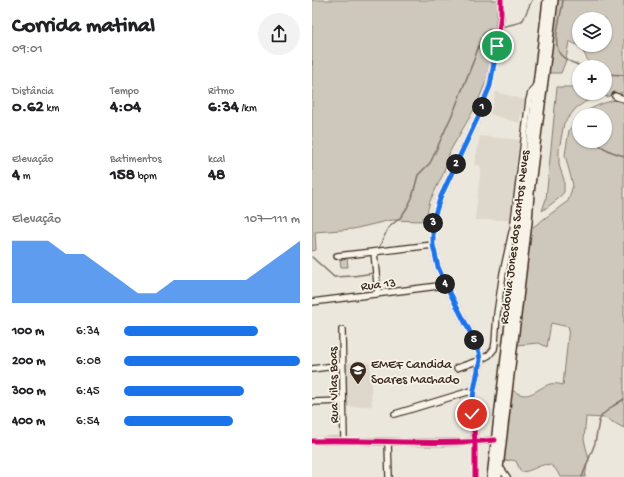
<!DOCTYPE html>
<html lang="pt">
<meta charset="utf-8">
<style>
body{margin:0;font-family:"Gochi Hand",sans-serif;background:#f2f2f2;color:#202124;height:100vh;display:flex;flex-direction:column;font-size:15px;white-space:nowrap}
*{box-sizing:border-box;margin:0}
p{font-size:13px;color:#757577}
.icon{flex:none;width:22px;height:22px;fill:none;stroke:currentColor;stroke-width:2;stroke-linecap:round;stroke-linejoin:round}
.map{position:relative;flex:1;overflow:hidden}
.panel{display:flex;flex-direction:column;background:#fff;width:312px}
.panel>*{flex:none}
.fabs{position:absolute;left:260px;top:12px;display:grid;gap:8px}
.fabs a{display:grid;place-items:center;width:40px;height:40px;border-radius:50%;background:#fff;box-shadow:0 1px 3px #0004;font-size:20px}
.pin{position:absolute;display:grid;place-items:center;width:34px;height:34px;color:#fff;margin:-17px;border:2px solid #fff;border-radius:50%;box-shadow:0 1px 4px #0007}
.km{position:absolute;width:20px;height:20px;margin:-10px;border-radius:50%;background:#222;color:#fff;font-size:11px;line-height:20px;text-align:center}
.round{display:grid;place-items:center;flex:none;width:42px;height:42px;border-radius:21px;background:#f2f2f2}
.summary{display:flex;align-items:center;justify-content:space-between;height:68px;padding:0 12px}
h1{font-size:22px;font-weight:700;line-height:30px}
.stats{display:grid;grid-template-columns:repeat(3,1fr);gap:6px;height:68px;padding:4px 12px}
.stats div{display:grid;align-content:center}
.stats b{font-size:17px;font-weight:700}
.stats small{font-size:11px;font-weight:400}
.stats p{font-size:11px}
.chart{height:112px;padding:8px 12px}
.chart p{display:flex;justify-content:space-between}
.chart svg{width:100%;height:72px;margin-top:4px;fill:#1a73e8;opacity:.7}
ul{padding:0 12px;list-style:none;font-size:13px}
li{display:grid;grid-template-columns:64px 48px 1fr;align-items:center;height:30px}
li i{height:10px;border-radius:5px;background:#1a73e8}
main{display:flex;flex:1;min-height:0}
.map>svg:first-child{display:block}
.built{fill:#ddd7cc}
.green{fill:#cec8bc;stroke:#84796d;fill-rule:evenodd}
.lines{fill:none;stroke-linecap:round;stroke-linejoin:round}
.stream{stroke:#7c7064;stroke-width:1.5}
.minor-casing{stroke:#3b2a1e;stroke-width:8}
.major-casing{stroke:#3b2a1e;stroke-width:10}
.minor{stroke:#f7f3e8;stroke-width:5.5}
.major{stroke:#f7f3e8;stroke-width:7}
.cycleway-casing{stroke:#f7f3e8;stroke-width:8}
.cycleway{stroke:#d6006c;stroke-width:5}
.route-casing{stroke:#fff;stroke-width:8}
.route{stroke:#1a73e8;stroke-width:5}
.labels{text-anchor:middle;stroke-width:3.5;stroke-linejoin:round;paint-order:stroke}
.street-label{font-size:13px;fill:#3b2a1e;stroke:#f7f3e8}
.poi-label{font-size:13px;fill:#3b2a1e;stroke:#f7f3e8;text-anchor:start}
</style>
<main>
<section class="panel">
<div class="summary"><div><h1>Corrida matinal</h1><p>09:01</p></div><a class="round"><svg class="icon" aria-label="share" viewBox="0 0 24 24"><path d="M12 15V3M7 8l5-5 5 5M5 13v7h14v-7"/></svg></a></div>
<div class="stats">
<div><p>Distância</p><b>0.62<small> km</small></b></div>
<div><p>Tempo</p><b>4:04</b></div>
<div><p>Ritmo</p><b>6:34<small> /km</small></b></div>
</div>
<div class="stats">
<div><p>Elevação</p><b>4<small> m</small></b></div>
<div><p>Batimentos</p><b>158<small> bpm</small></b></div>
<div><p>kcal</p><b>48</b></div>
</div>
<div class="chart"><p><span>Elevação</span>107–111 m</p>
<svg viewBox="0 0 160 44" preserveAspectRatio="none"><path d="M0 44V6L10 6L20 6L30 14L40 14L50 22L60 30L70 38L80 38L90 30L100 30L110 30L120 30L130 30L140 22L150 14L160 6V44z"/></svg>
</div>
<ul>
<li><b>100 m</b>6:34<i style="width:76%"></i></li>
<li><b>200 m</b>6:08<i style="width:100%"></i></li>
<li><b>300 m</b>6:45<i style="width:68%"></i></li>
<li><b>400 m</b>6:54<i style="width:62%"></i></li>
</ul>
</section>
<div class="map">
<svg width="312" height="477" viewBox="0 0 312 477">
<rect width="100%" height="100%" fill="#ece7dc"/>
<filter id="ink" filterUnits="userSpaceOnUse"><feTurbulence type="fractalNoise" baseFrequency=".025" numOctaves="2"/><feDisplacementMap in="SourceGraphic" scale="8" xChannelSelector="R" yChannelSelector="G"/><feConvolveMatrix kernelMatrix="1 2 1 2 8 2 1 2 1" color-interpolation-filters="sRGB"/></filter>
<g filter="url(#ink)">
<path class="built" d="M184,92L213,100L207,123L178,114Z
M168,136L208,140L199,220H163L169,166L162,165Z
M33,363H58L60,406L35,407Z"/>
<path class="green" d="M0,0H186V3L179,69L164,106L138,151L131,174L118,201L115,213L109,221L79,220L41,229L3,232L4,250L0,251Z
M245,0H312V92L294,97L292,93L273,102L264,108L252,123L247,150V165L252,180V192L246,199L230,211L234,199L245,87H267V93H293V67H279L269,47L257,41L254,60L249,73H235ZM267,19H293V45H267Z
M312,98V428L293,418L274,417L272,439L277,460L275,465L273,477H248C237,452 225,472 209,472L204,461L200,460L191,461L200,390C217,402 223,389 238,384C242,383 247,384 251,385L257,327L239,323L235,347L227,343L204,345L217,230L256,201L261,185L253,155L257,130L267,118V141H293V115H270C281,105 298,101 312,98Z
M35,258L36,267H29L28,259Z"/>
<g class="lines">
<path class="stream" d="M251,0C250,15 237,46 251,57C256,62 265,64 271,67
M189,27L206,23L211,20L220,0
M0,61V65
M293,74L312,75
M288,146L300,152L312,156
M66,250L76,228L88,218L95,208L100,198L106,175L118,163L121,157L143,108L163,57L171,34L176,30L186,28
M0,257L22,277L41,276L62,273
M270,477L283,443L287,421L290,415L301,406L312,399"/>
<g class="minor-casing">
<path id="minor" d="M303,96L305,97L312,99
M201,230L217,100L219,93L224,85
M62,252L66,294
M25,256L121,245
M0,302L134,285
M30,330L32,441
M145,368L168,360L177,355L182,349L183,343L185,314L191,273L200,232L209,222
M0,369L30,365
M0,402L31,401
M83,414L162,390
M0,441C61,439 122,446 183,440
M76,442L77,477
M185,467L190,470L195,477
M163,477V442L160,406L162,390L168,360L167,353L158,332L134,285L126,267L121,245V220L129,196L167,115L177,86L187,31L189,14V0"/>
</g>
<g class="major-casing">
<path id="major" d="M179,477L235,0
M186,477L216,222L218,193L242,0"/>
</g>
<use href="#minor" class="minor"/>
<use href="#major" class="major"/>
<g class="cycleway-casing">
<path id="cycleway" d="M0,441C61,439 122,446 183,440
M163,477V442L160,406L162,390L168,360L167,353L158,332L134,285L126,267L121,245V220L129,196L167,115L177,86L187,31L189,14V0"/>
</g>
<use href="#cycleway" class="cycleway"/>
</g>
</g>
<g class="lines" filter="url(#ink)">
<g class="route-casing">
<path id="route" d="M160,414V406L162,390L168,360L167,353L158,332L134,285L126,267L121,245V220L129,196L167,115L173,98L178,86L185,46"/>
</g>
<use href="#route" class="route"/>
</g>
<defs>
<g id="school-pin" transform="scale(0.9)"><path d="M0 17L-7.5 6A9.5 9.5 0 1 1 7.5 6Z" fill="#3b2a1e" stroke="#f7f3e8"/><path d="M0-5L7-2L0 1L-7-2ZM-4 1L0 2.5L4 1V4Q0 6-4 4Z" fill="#fff"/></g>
</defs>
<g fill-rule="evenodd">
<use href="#school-pin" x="46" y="370"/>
</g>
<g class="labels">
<g class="street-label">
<text transform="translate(201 237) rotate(-83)" y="5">Rodovia Jones dos Santos Neves</text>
<text transform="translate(66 283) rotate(-7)" y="5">Rua 13</text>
<text transform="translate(20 385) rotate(-91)" y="5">Rua Vilas Boas</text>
</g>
<g class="poi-label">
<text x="59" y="368">EMEF Candida<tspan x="59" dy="15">Soares Machado</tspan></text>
</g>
</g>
</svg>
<div class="fabs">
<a><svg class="icon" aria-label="layers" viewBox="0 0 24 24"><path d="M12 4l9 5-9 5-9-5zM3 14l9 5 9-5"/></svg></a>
<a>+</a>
<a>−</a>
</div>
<div class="pin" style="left:185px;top:46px;background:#1e9e55"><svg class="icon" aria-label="arrive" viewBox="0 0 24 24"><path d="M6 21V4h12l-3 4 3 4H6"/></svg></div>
<div class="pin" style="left:160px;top:414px;background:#d93025"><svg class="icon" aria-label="check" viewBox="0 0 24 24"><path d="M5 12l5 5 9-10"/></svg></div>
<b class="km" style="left:170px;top:107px">1</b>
<b class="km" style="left:144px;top:164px">2</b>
<b class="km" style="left:121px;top:223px">3</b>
<b class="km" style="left:133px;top:284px">4</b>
<b class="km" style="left:162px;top:340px">5</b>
</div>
</main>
